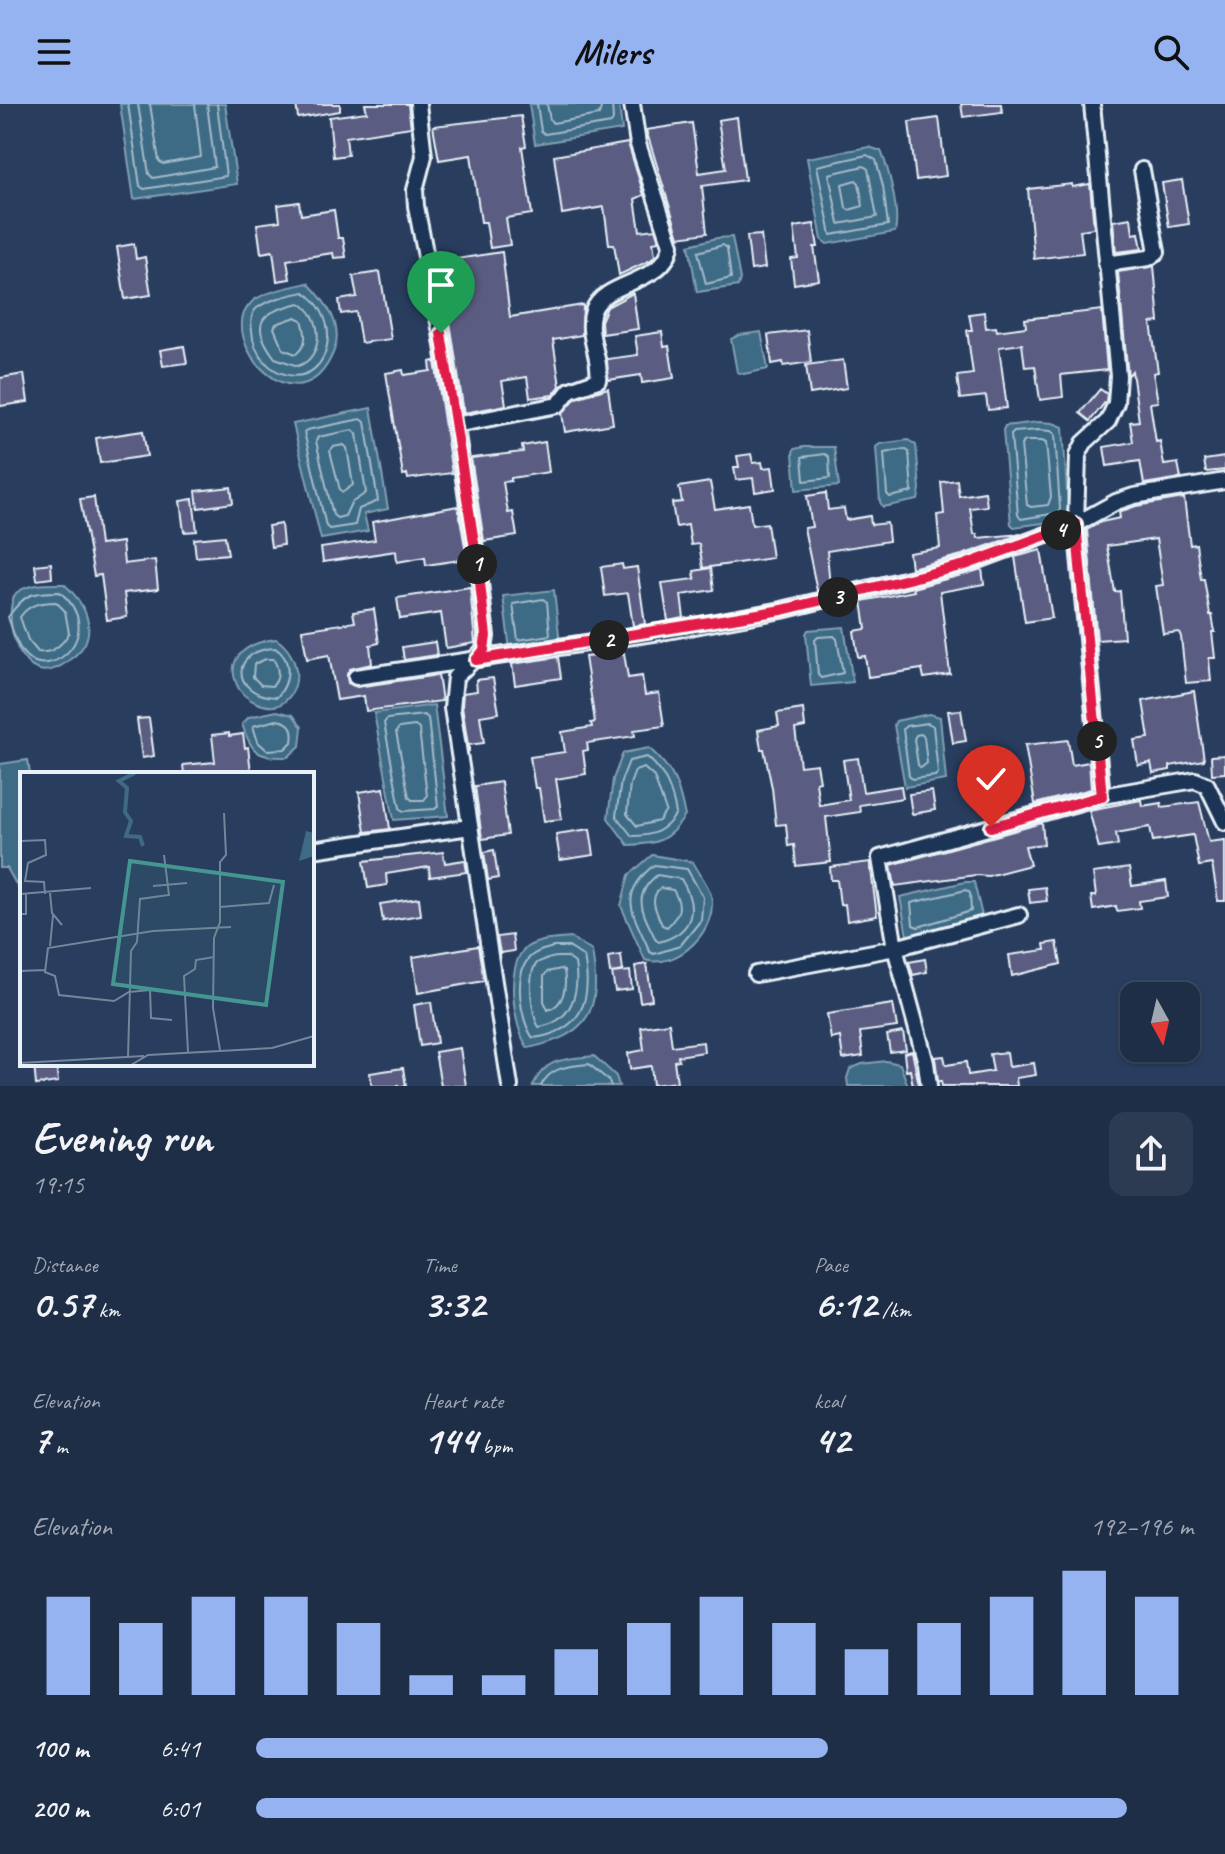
<!DOCTYPE html>
<meta charset="utf-8">
<style>
body{margin:0;font-family:Caveat,sans-serif;background:#2c3a52;color:#f1f3f6;height:100vh;display:flex;flex-direction:column;font-size:30px;white-space:nowrap}
*{box-sizing:border-box;margin:0}
p{font-size:26px;color:#a1a8b4}
.icon{flex:none;width:44px;height:44px;fill:none;stroke:currentColor;stroke-width:2;stroke-linecap:round;stroke-linejoin:round}
.map{position:relative;height:982px;overflow:hidden}
.details{display:flex;flex-direction:column;background:#1f2e47;flex:1}
.details>*{flex:none}
.needle{width:52px;rotate:172deg}
.buttons{position:absolute;left:1120px;top:878px;display:grid;gap:16px}
.buttons a{display:grid;place-items:center;width:80px;height:80px;border-radius:16px;background:#1f2e47;box-shadow:0 2px 6px #0004,0 0 0 2px #3c4a60;font-size:40px}
.pin{position:absolute;display:grid;place-items:center;width:68px;height:68px;color:#fff;margin:-82px -34px;border-radius:50% 50% 50% 0;rotate:-45deg;box-shadow:0 0 8px #0007}
.pin .icon{rotate:45deg}
.km{position:absolute;width:40px;height:40px;margin:-20px;border-radius:50%;background:#222;color:#fff;font-size:22px;line-height:40px;text-align:center}
.round{display:grid;place-items:center;flex:none;width:84px;height:84px;border-radius:16px;background:#2c3a52}
.head{display:flex;align-items:center;justify-content:space-between;height:136px;padding:0 32px}
h1{font-size:44px;font-weight:700;line-height:60px}
.metrics{display:grid;grid-template-columns:repeat(3,1fr);gap:12px;height:136px;padding:8px 32px}
.metrics div{display:grid;align-content:center}
.metrics b{font-size:40px;font-weight:700}
.metrics small{font-size:22px;font-weight:400}
.metrics p{font-size:22px}
.chart{height:224px;padding:16px 32px}
.chart p{display:flex;justify-content:space-between}
.chart svg{width:100%;height:144px;margin-top:8px;stroke:#95b2f1;stroke-width:6}
ul{padding:0 32px;list-style:none;font-size:26px}
li{display:grid;grid-template-columns:128px 96px 1fr;align-items:center;height:60px}
li i{height:20px;border-radius:10px;background:#95b2f1}
header{display:flex;justify-content:space-between;align-items:center;height:104px;padding:0 32px;background:#95b2f1;color:#111;font-size:36px;font-weight:700}
.map>svg:first-child{display:block}
.water{fill:#3e6a84;stroke:#82a0b2;stroke-width:2}
.lines{fill:none;stroke-linecap:round;stroke-linejoin:round}
.shore{stroke:#a4bbca;stroke-width:2}
.building{fill:#5a5d81;stroke:#e8f1f8;stroke-width:2}
.minor-casing{stroke:#e8f1f8;stroke-width:20}
.minor{stroke:#1d3557;stroke-width:14}
.route-casing{stroke:#fff;stroke-width:16}
.route{stroke:#e11d48;stroke-width:10}
.inset-river{fill:none;stroke:#3e6a84;stroke-width:4}
.inset-road{fill:none;stroke:#75859c;stroke-width:2}
.view{fill:#459590;fill-opacity:0.15;stroke:#459590;stroke-width:4}
.inset-edge{fill:none;stroke:#e8f1f8;stroke-width:4}
</style>
<header><svg class="icon" aria-label="menu" viewBox="0 0 24 24"><path d="M4 6h16M4 12h16M4 18h16"/></svg>Milers<svg class="icon" aria-label="search" viewBox="0 0 24 24"><circle cx="10" cy="10" r="6"/><path d="M15 15l6 6"/></svg></header>
<div class="map">
<svg width="1225" height="982" viewBox="0 0 1225 982">
<rect width="100%" height="100%" fill="#293d5f"/>
<filter id="ink" filterUnits="userSpaceOnUse"><feTurbulence type="fractalNoise" baseFrequency=".0125" numOctaves="2"/><feDisplacementMap in="SourceGraphic" scale="16" xChannelSelector="R" yChannelSelector="G"/><feConvolveMatrix kernelMatrix="1 2 1 2 8 2 1 2 1" color-interpolation-filters="sRGB"/></filter>
<g filter="url(#ink)">
<path class="water" d="M120,0H225L237,80L134,95Z
M529,0H619L622,26L535,40Z
M869,43L881,47C889,66 900,108 895,128L827,140L822,136L807,54Z
M732,133L740,175L738,182L697,188L689,141L717,134Z
M308,179C326,198 345,222 333,249C299,330 214,235 251,199C261,188 294,182 308,179Z
M761,228L768,265L744,270L737,268L731,235L739,231Z
M371,304L388,405L364,410L368,427L321,435L293,320Z
M1038,318L1053,319L1063,323L1068,406L1065,416L1014,423L1011,420L1003,326L1005,322Z
M908,336L916,341L920,385L918,396L883,403L880,398L876,343L880,340Z
M804,343H834L839,382L796,386L793,349L794,345Z
M64,480C78,493 93,512 87,534C85,543 75,552 68,557C21,595 0,511 16,489C29,479 48,480 64,480Z
M554,486L560,540L510,546L503,492Z
M844,523L853,578L811,582L806,530L808,526Z
M276,535C297,548 305,581 284,598C270,609 243,596 237,581C224,551 251,538 276,535Z
M434,601L448,712L394,716L374,609Z
M277,607L293,611L302,623L300,642L288,653C257,654 252,649 242,620L249,613Z
M929,610L940,613L946,676L905,683L894,621L896,617Z
M649,644C675,668 677,677 685,712C668,737 658,740 628,741L608,714L613,675L623,649Z
M28,656L30,670H22V782L18,784L7,764H0V660Z
M652,751L693,758C698,768 708,780 711,791C719,825 678,866 645,856L621,802L629,771Z
M965,778H974L982,812L909,833L907,832L900,793Z
M571,834L592,847C602,907 589,931 528,944C513,924 504,859 527,843C539,835 558,835 571,834Z
M594,952L616,972L619,982H533C545,953 566,955 594,952Z
M886,957L900,960L908,982H848L847,974L850,965L862,960Z"/>
<g class="lines">
<path class="shore" d="M128,0L140,82L144,85L226,72L217,0
M138,0L149,70L153,74L215,63L207,0
M150,0L159,57L163,60L201,53L195,0
M537,0L541,27L545,30L611,19L613,16L612,0
M547,0L550,16L553,19L599,11L602,0
M867,51L876,56L883,82L888,121L831,131L817,62Z
M864,62L868,65L877,113L839,120L829,70Z
M856,76L859,79L863,102L849,106L846,104L842,80Z
M723,141L727,144L731,174L706,180L698,148Z
M304,188C319,198 329,216 328,235C322,293 255,276 252,227C251,219 250,210 257,204C269,195 290,191 304,188Z
M300,199C323,212 325,253 298,262L275,254C247,217 263,208 300,199Z
M296,213L302,216C306,229 308,241 296,250L283,245L274,224L276,220Z
M361,315L365,318L378,397L359,405L355,421L329,425L326,422L304,328L307,326Z
M353,326L357,330L366,389L351,399L345,412L337,414L333,411L316,337L318,333Z
M1038,326L1051,327L1055,330L1060,405L1057,409L1021,415L1018,411L1011,331L1014,328Z
M1025,337H1042L1046,339L1051,393L1048,401L1031,403L1027,401L1021,341Z
M344,341L347,344L353,381L343,388L340,386L330,347L333,343Z
M905,345L909,348L912,388L890,393L887,390L884,349Z
M825,350L829,353L830,374L804,377L802,353Z
M60,488C107,528 53,577 27,553C17,545 12,524 8,513C25,489 32,488 60,488Z
M543,495L547,498L550,531L518,536L513,500Z
M56,498L65,507L69,529C62,541 52,550 38,548L28,536L20,513C29,500 41,498 56,498Z
M834,532L837,535L843,569L821,574L818,571L815,536L818,533Z
M275,544C293,555 290,579 277,593C231,592 229,546 275,544Z
M266,555H273C279,563 280,575 272,582L261,581L253,573L254,560Z
M424,611L428,614L438,702L435,705L403,707L400,704L384,619L387,615Z
M277,616C291,618 294,624 292,638L285,645L267,646L258,638L253,622Z
M928,619L933,622L938,669L935,672L912,675L909,672L903,625L906,622Z
M415,622L419,625L427,692L424,696H412L409,693L396,628L399,624Z
M921,630L924,633L927,659L921,664L918,661L914,635L916,631Z
M647,653C665,668 672,686 676,710C665,727 653,732 632,732L616,712L621,677L629,657Z
M644,664L654,673L666,707L659,717L637,722L627,710L630,680L635,667Z
M654,761L687,765L703,793L701,816L680,842L654,850L650,848C634,810 616,792 654,761Z
M657,771L681,775C698,803 695,828 659,838L656,836C644,810 630,793 657,771Z
M660,784L673,786C683,802 680,810 667,823L662,821C657,808 648,796 660,784Z
M966,786L970,789L971,807L918,823L913,821L911,799Z
M554,843H569L584,853C593,897 581,928 533,934C520,916 513,870 530,853C536,847 546,845 554,843Z
M556,853H567L575,859C580,888 572,918 539,923C532,912 526,870 537,859C542,856 551,854 556,853Z
M561,865L564,867C567,883 564,901 548,906L544,897V872L547,868Z
M541,982C550,962 571,962 589,960L608,976L611,982"/>
</g>
<path class="building" d="M296,0H340V7L298,14Z
M365,0H408L411,23L346,33L348,51L333,53L329,13L367,8Z
M961,0H1001L1002,8L963,13Z
M521,12L526,42L522,43L532,110L506,114L510,141L490,144L486,118H481L471,51L439,56L433,22Z
M737,13L745,76L702,82L707,129L679,133L646,26L692,19L699,69L726,65L718,16Z
M939,14L946,72L916,76L909,18Z
M628,39L644,91L635,95L640,127L655,125L659,137L653,138L655,152L651,156L619,171L614,140H609L604,103L562,110L554,52Z
M1182,76L1189,120L1169,123L1162,79Z
M1072,80V83L1090,80L1094,124L1080,126L1083,149L1034,155L1028,85Z
M299,98L301,111L334,106L338,134H343L346,153L334,154L333,149L287,156L290,175L277,177L273,147L261,149L257,120L280,117L278,101Z
M1131,114L1133,130L1139,129L1142,145L1116,148L1113,117Z
M814,120L818,143H814L819,176L794,180L791,155L798,154L794,123Z
M761,131L765,164L751,166L747,132Z
M134,140L136,155L145,153L151,191L125,195L117,143Z
M502,148L510,213L583,201L582,231L553,236L560,282L553,291L530,294L527,273L502,277L506,301L464,309L450,218L437,158Z
M1154,162L1159,218L1151,219L1158,268L1153,269L1158,298L1150,299L1156,338L1160,337L1164,361L1178,359L1181,374L1144,380L1140,357L1107,362L1104,343L1133,338L1130,318L1139,317L1132,267L1128,272L1118,168Z
M380,168L391,235L361,239L356,208L341,210L339,196L357,193L353,172Z
M633,189L638,225L602,230L601,217L607,203Z
M1102,206L1107,266L1061,271L1063,293L1040,296L1035,262L1025,263L1022,240L999,243L1007,304L988,306L986,292L960,295L957,272L973,270L967,226H972L969,210L984,208L986,224L996,223L997,227L1026,223L1025,215Z
M807,226L811,258L784,262L783,258L772,260L768,231Z
M662,228L664,243L669,242L674,274L642,279L641,271L608,276L607,255L638,251L635,232Z
M184,242L187,259L163,262L160,246Z
M843,256L847,284L810,290L806,261Z
M435,257L452,369L408,375L407,370L403,371L386,269L403,266L404,271L431,267L430,258Z
M24,270L28,298L0,302V274Z
M608,284L613,320L565,328L562,309L576,294Z
M1100,285L1107,290L1106,297L1090,317L1080,309Z
M143,327L147,352L100,359L96,334Z
M545,338L549,368L511,374V377L503,378L508,409L513,408L517,432L484,437L471,354L523,348L522,342Z
M751,350L753,359L762,358L763,364L772,363L775,385L755,388L753,374L736,376L734,363H739L737,352Z
M1225,353V366L1206,368L1204,356Z
M957,376L959,392L985,388L987,402L970,404L974,430H977L978,434L1021,430L962,451L911,464L909,449L940,444L937,411L944,410L941,378Z
M710,378L715,405L749,400L752,421L767,419L772,454L703,464L699,440L691,441L688,421L676,423L672,399L682,398L679,383Z
M231,383L233,399L198,404L196,387Z
M826,389L828,406L844,404L846,416L870,412L871,421L887,419L889,437L827,447L830,484L817,487L804,424L812,423L807,392Z
M94,393L100,441L122,438L124,460L155,456L158,485L124,489L127,513L107,516L101,471L94,472L80,395Z
M1184,394L1190,441L1196,440L1201,475H1204L1210,511H1212L1215,528H1212L1215,554H1209L1211,577L1186,579L1181,533L1179,528L1163,530L1156,482L1163,481L1156,435L1107,442L1115,488L1120,487L1124,534L1097,536L1087,426L1101,418L1120,414L1119,408L1136,402Z
M193,395L197,427L184,428L180,397Z
M458,402L467,455L426,461L425,453L397,458L396,447L323,458L321,444L375,436L372,418Z
M281,420L283,441L271,443L268,422Z
M225,432L228,450L196,453L194,435Z
M1041,446L1052,514L1025,518L1015,453Z
M51,459L52,474L37,476L35,461Z
M622,460L623,465L637,463L645,520L633,522L628,489L605,492L601,463Z
M711,464L714,486L681,491L684,514L668,517L662,479L695,475L694,467Z
M982,465L984,480L940,488L950,570L924,574L922,565L868,573L865,552L858,553L854,527L866,525L862,497L914,487L913,484Z
M470,483L475,539L446,544L441,509L400,515L397,494Z
M374,505L379,539L370,541L372,560L350,565L347,570L348,579L357,583L438,571L442,597L366,607L364,592L337,596L329,551L307,555L302,526L355,518L353,508Z
M435,538L437,551L404,556L402,543Z
M624,549L628,574L642,572L645,591L659,589L664,622L634,626L635,632L587,639L588,646L583,647L586,670L556,675L562,715L544,717L539,684H535L530,653L565,648L562,628L592,623L591,619L595,618L585,553Z
M558,553L561,574L515,581L512,560Z
M493,574L499,609L480,612L484,639L469,641V648L462,602L463,589L477,587L476,576Z
M1194,587L1204,656L1170,662V666L1153,669L1151,659L1138,661L1134,636L1149,634L1143,597Z
M803,605L805,623L795,625L800,662L817,660L820,677L816,678L819,701L849,696L843,656L858,654L863,688L901,682L903,694L859,701L860,708L826,713L831,758L796,762L794,741L788,742L786,720L776,721L772,684L764,645H761L758,626L779,622L777,609Z
M961,606L966,637L953,639L948,607Z
M149,614L154,652L142,654L137,615Z
M229,629V632L243,630L245,644L248,643L251,668L184,670L183,661L215,658L212,631Z
M1068,636L1072,661L1089,658L1091,685L1035,700L1025,641Z
M1225,651V669L1212,670L1211,652Z
M501,678L508,731L482,735L475,682Z
M384,684L390,725L365,728L359,688Z
M932,687L935,706L912,710L909,690Z
M1141,696L1142,702L1161,699L1162,703L1199,698L1209,738L1225,736V797H1218L1212,760L1199,762L1193,731L1153,737L1150,723L1116,729L1118,741L1099,744L1089,706Z
M1042,719L1044,740L1025,742L1030,761L988,772L976,771L895,782L891,761Z
M590,725L594,751L560,756L556,730Z
M494,746L498,774L488,776L484,748Z
M443,748L445,759L465,756L467,768L430,773L429,763L386,770L387,781L368,784L364,757Z
M870,758L877,812L847,817L845,800L840,801L837,776H831L830,763Z
M1129,764L1132,782L1166,777L1168,793L1139,797L1140,804L1117,807L1116,802L1093,806L1091,792H1096L1093,769Z
M1045,783L1047,797L1030,799L1028,785Z
M419,794L421,811L383,817L380,800Z
M512,831L514,847L500,849L497,833Z
M1057,838L1061,860L1012,872L1009,851L1045,846L1044,840Z
M478,842L484,877L418,889L413,853Z
M621,851L623,867L610,869L608,853Z
M925,855L927,868L913,871L909,858Z
M647,860L652,896L640,898L635,862Z
M630,867L632,885L615,887L612,869Z
M431,898L437,939L420,942L414,901Z
M893,900L897,923L860,928L863,952L843,955L840,933L831,935L827,910Z
M669,919L672,942L703,938L704,948L678,952L679,956L674,957L677,978L653,981L651,962L630,965L628,949L644,946L641,923Z
M903,928L906,946L890,948L887,931Z
M460,944L466,982H441L435,948Z
M912,947L919,981L913,982L910,966L906,967L904,949Z
M1007,948L1009,963L1034,959L1036,971L1016,974L1017,982H942L941,977H938L935,953L944,952L946,961L966,958L968,971L993,967L990,950Z
M34,960H56L58,978L36,981Z
M403,964L406,982H372L370,969Z"/>
<g class="lines">
<g class="minor-casing">
<path id="minor" d="M418,0L424,52L415,86L416,102L441,229L479,470L486,532L484,546L455,573L452,604L510,982
M1106,160L1149,154L1157,148L1142,66
M455,321L558,301L570,286L598,276C602,254 585,230 593,207C605,175 665,181 671,141L638,40L632,0
M356,573L667,527L782,506L965,461L1076,420L1116,398L1134,392L1225,377
M1102,692L1195,676L1207,681L1225,718
M312,746L470,723
M756,870L895,844L1019,811
M929,982L926,959L895,844L880,754L1102,692L1076,420L1078,351L1084,339L1108,317L1116,299L1118,272L1092,0"/>
</g>
<use href="#minor" class="minor"/>
</g>
</g>
<g class="lines" filter="url(#ink)">
<g class="route-casing">
<path id="route" d="M441,229L479,470L486,532L484,546L476,556L782,506L965,461L1076,420L1102,692L991,723"/>
</g>
<use href="#route" class="route"/>
</g>
<g transform="translate(20 668)">
<rect width="294" height="294" fill="#293d5f"/>
<path d="M286,59L294,61V84L279,89Z" fill="#3e6a84"/>
<path class="inset-river" d="M115,1L99,9L107,16L105,40L111,49L106,64L120,65L123,74"/>
<path class="inset-road" d="M0,69L25,68L26,83L8,91L5,109L24,110L25,122M133,114L167,111M30,121L32,141L42,153M0,122L71,116M200,135L249,131L254,113M0,142H6V122M30,174L33,143M0,199L25,198M152,248L131,246L130,218L109,220L94,229L39,223L35,204L25,200L28,176L133,159L211,155M200,278L193,236L194,166L200,150V90L206,83L204,41M168,280L164,204L175,197L176,188L194,185M108,285L111,179L117,170L120,127L149,123L144,83M0,291L124,284M111,293L128,283L252,276L294,264"/>
<path class="view" d="M110,89L263,110L246,233L93,212Z"/>
<rect width="294" height="294" class="inset-edge"/>
</g>
</svg>
<div class="buttons">
<a><svg class="needle" viewBox="-14 -14 28 28"><path d="M0-13l5 13h-10z" fill="#e53935"/><path d="M0 13l5-13h-10z" fill="#a1a8b4"/></svg></a>
</div>
<div class="pin" style="left:441px;top:229px;background:#1e9e55"><svg class="icon" aria-label="arrive" viewBox="0 0 24 24"><path d="M6 21V4h12l-3 4 3 4H6"/></svg></div>
<div class="pin" style="left:991px;top:723px;background:#d93025"><svg class="icon" aria-label="check" viewBox="0 0 24 24"><path d="M5 12l5 5 9-10"/></svg></div>
<b class="km" style="left:477px;top:460px">1</b>
<b class="km" style="left:609px;top:536px">2</b>
<b class="km" style="left:838px;top:493px">3</b>
<b class="km" style="left:1061px;top:426px">4</b>
<b class="km" style="left:1097px;top:637px">5</b>
</div>
<section class="details">
<div class="head"><div><h1>Evening run</h1><p>19:15</p></div><a class="round"><svg class="icon" aria-label="share" viewBox="0 0 24 24"><path d="M12 15V3M7 8l5-5 5 5M5 13v7h14v-7"/></svg></a></div>
<div class="metrics">
<div><p>Distance</p><b>0.57<small> km</small></b></div>
<div><p>Time</p><b>3:32</b></div>
<div><p>Pace</p><b>6:12<small> /km</small></b></div>
</div>
<div class="metrics">
<div><p>Elevation</p><b>7<small> m</small></b></div>
<div><p>Heart rate</p><b>144<small> bpm</small></b></div>
<div><p>kcal</p><b>42</b></div>
</div>
<div class="chart"><p><span>Elevation</span>192–196 m</p>
<svg viewBox="0 0 160 44" preserveAspectRatio="none"><path d="M5 44V14M15 44V22M25 44V14M35 44V14M45 44V22M55 44V38M65 44V38M75 44V30M85 44V22M95 44V14M105 44V22M115 44V30M125 44V22M135 44V14M145 44V6M155 44V14"/></svg>
</div>
<ul>
<li><b>100 m</b>6:41<i style="width:61%"></i></li>
<li><b>200 m</b>6:01<i style="width:93%"></i></li>
</ul>
</section>
